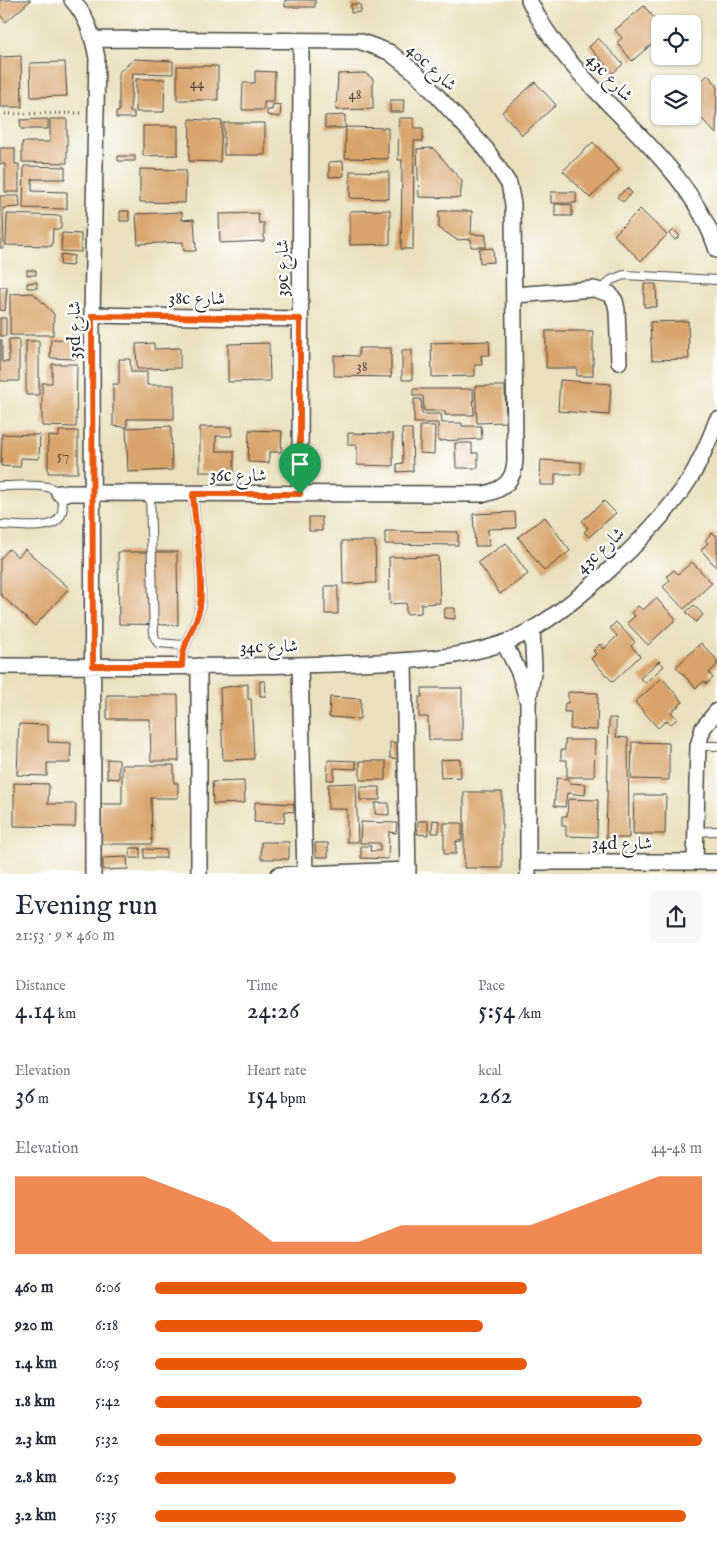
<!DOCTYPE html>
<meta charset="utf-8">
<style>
body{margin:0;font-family:"IM FELL English",Amiri,serif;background:#f6f6f7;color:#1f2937;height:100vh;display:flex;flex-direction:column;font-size:19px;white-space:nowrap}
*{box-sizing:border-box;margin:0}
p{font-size:16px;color:#747a83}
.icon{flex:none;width:28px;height:28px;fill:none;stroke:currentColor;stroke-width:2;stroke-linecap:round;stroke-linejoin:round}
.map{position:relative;height:874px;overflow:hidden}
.side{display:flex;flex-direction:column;background:#fff;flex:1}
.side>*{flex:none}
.tools{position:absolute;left:651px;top:15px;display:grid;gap:10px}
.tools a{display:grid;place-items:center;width:50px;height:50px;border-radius:8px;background:#fff;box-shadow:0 1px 4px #0004;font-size:25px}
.pin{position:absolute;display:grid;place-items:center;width:42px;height:42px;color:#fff;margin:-51px -21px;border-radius:50% 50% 50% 0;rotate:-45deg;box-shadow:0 0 5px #0007}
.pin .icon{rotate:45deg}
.round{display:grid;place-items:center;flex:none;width:52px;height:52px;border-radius:8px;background:#f6f6f7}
.headline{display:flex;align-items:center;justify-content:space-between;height:85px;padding:0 15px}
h1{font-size:28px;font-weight:600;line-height:38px}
.figures{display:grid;grid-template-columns:repeat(3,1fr);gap:8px;height:85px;padding:5px 15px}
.figures div{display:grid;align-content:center}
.figures b{font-size:25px;font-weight:600}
.figures small{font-size:14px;font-weight:400}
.figures p{font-size:14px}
.chart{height:140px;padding:10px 15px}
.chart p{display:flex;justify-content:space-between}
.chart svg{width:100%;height:90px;margin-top:5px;fill:#ea580c;opacity:.7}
ul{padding:0 15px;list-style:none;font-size:16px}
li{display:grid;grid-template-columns:80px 60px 1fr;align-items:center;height:38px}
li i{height:12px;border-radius:6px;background:#ea580c}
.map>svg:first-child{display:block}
.building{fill:#d8a46c}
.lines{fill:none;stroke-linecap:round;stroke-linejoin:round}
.lane-casing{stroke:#484641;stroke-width:10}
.street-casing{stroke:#484641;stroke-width:18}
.path{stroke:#484641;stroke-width:3;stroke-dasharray:1 4;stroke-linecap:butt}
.lane{stroke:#fff;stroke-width:8}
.street{stroke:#fff;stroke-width:15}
.route-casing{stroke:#fff;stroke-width:10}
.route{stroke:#ea580c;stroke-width:6}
.labels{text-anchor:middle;stroke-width:4.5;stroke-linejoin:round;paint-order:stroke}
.number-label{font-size:15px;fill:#56493b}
.street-label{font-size:18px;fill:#2b2b2b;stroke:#fff}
</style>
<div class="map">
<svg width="717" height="875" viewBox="0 0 717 875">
<rect width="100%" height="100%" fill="#fff"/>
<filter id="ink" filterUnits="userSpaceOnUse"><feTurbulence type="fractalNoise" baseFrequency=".02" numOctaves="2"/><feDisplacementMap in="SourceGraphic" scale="10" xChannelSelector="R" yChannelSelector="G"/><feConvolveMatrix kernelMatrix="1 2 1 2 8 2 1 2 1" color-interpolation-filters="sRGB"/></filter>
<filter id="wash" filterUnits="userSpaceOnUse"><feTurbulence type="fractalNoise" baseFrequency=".0096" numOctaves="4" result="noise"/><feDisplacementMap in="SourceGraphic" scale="20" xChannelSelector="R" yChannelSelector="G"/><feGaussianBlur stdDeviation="1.12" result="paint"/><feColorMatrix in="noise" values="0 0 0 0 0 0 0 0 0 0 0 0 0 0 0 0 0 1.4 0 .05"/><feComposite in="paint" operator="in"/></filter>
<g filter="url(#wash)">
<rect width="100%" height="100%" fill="#eae0bd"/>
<g id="blocks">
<path class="building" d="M0,0H31L6,22L0,15Z
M285,0H315V7H285Z
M351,4H360L361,12L351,13Z
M644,6L660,25V37L632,61L617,42L622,38L615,30Z
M598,38L623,64L613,73L589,47Z
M21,56L22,107H0V57Z
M134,59L173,61V74L133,73L130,112H134V118H116V112H119V72Z
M65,62L67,96L31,97L30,63Z
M177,66H218V100H177Z
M255,71L275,72L274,102H264V110H242L243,83H255Z
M365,73L373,79V109L336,110L338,74Z
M708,75L717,85L716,134L692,108V90Z
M136,79H165L164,112H136Z
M535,82L556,105L522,135L502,112Z
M390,100H404L403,112H390Z
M273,104L281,105L280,117L267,115V110H272Z
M345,115V128H325V116Z
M399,118H414V128H423V141H414L413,249H401L402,160H398Z
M48,119V129H21L20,120Z
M50,119H67V163L22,162V142H50Z
M190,119L222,121L220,162L189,161Z
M224,123H265V155H224Z
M143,126H178V155L143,156Z
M346,127L388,128V159L345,158Z
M593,142L619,170L590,198L563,171Z
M0,148H15V164H19V192H5V164H0Z
M433,148L462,181L460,198L419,197L417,149Z
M118,156H135V161H118Z
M343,161L344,176L329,177V162Z
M24,166L65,167V179H32V191L67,192V209L23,208Z
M140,169L186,170L185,203L140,202Z
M350,171L389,172V199L350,198Z
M627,188L632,193L623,202L617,197Z
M551,192H576V203H551Z
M0,196H19L20,207L3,208L4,248H0Z
M555,204L572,205V216H555Z
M640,209L667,235L641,261L614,235Z
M390,210V244L350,245V211Z
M120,211H129V221H120Z
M439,211H472L471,234L486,235V247H471V239L457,240L439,228Z
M182,212V220L194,219L196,251H184L183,242L138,244L136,214Z
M258,213L259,223H264V241L220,243L219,214Z
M7,214L61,216V229H53L52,246L6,245Z
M674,230L680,236L675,240L669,234Z
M62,233L81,234V252L61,251Z
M493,248L494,262L480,263L479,249Z
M61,254L74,256L72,266L60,265Z
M27,270H36V275H27Z
M37,282V288H27V283Z
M644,284H656L657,307H644Z
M0,287H7L5,311L0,310Z
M33,293L54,314L53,335H10V294Z
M0,318H6V336H0Z
M688,321L689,359L652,360L650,322Z
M546,331H593V376H577V368H546Z
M9,339H19V381H0V340H2V362H9Z
M51,339L76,340L75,359L50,358Z
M26,341H39V395H26Z
M489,341L490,355H481L482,365H475V376L432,377L431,343Z
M154,343V349L180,348V368L137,369L136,344Z
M269,343L270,381L228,382V344Z
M359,348H391V377L334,376V355L359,356Z
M402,350H412V380H402Z
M119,359H130L131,372H147V385H174V419H127V427L113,426V384H119Z
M52,364H77L76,427L42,426V383H52Z
M560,380L611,384L609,415L558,411Z
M475,386H505L506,422L477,423Z
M413,389H473L474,415H445V411H424L423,396H413Z
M414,399H421L422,414H441L442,423H462V426H481L482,439L438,441V423H414Z
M171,426L172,470L128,472L126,428Z
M420,426H435L434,454L420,453Z
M200,427H232V436H216V451H234V472H200Z
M402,429H412L413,471L397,472V464L403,463Z
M249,430L282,431L281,452H269V463L248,462Z
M59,431H78V473H48V436L59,437Z
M348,433L393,434V466L357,465V445H348Z
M2,434L40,435L39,459L21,458L20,467L1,466Z
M455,443H472V453H478V468H456Z
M541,460L581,462V474H555V485H540Z
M604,501L616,513L589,537L584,532L588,528L582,521Z
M515,512L516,528L488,529L489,546H475L473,514Z
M309,517H322V531H309Z
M545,517L570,551L544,571L518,537Z
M385,531L458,532V545L385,544Z
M712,533L717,536V568L701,550L708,543L705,540Z
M342,541H375L376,583L343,584Z
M506,543L528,574L500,594L478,562Z
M9,549L18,557L25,549L69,588L35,626L0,594V559Z
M118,552H177L178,625L119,624Z
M438,556L440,603L421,604V613L406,614V603L390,604L389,557Z
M692,562L712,583L684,609L663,587L670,580L667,576L674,570L678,574Z
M325,586H338V614H325Z
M656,598L676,619L648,645L627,623L635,616L631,613L638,606L643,610Z
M694,605L703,615L696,622L686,612Z
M445,608H455V619L444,618Z
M616,622L635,642L631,646L640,656L613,682L591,659L596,654L593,651L600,644L604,649L617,636L610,628Z
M701,643L717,660V665L709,673L713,678L706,684L704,681L696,688L676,667Z
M659,661L664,666L645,683L640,678Z
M662,678L683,702L671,712L677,719L671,724L667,720L658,728L635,702Z
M260,681H265L266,696H260Z
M248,684V699H251L254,759L223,760L220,688Z
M422,688H462V740H429L428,717H419V697H422Z
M568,692L598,693L597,730L570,729L571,712H564L565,703H568Z
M107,695H178L179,761H151L150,719H107Z
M330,697L361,699L360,719L329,717Z
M609,718H616V737L628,738L629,838H606Z
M19,724L48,725V742L71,743L70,763H47V776L17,775Z
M565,740H595L594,777H567V760H561V750H565Z
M390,742L399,743L398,759L390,758Z
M632,742L669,743V780L631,779Z
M107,759L119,760V779L107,778Z
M460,759L461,777L441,778L440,760Z
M328,760L356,761V769L334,768V780H327Z
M360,761H386V780H360Z
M122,765H174V783H178V798H151L152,844H101V804H122Z
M557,778L569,779V783L586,784L585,795L567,793L565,807L554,806Z
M244,781L245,803L213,804L212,782Z
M14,783L49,784L48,804H76L75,827L14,826Z
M356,783L358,842H347V809H328V784Z
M360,787H380V800H360Z
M464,792H502V868H464Z
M634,795H666L665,834H633Z
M568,799L598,800L597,837L566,836V826H562V816H567Z
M255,802L294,804V812L285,811L284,823L254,822Z
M375,803H389V815L375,814Z
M433,820L439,821V833H432Z
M418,821H428V835L417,834Z
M361,822L397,823L396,833L389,832L388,859L361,858V846H371L370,851H380V843H360Z
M444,823H462V841H456V854H444Z
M261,842H289V859H261Z
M315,843H328V857H316Z
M130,848H140V858H130Z
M144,849L166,850V858H144Z
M127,857L128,869L103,870V858Z"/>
</g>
</g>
<g filter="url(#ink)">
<use href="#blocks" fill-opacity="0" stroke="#484641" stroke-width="1"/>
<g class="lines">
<g class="lane-casing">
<path id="lane" d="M602,290L611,280L624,275L717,280
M0,486C15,486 32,484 47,487C65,490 69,518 51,524C35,529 16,525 0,525
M150,494L154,636L158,643L184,645
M182,666C181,643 196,628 200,607C204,578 195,525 193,494
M698,746H717
M695,832L717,831"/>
</g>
<g class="street-casing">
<path id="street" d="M72,0C87,16 93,37 97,58L92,315L93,875
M529,0C574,96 684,148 717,250
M514,295L594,289L610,294L615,301L617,310L619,362
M92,315L300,319
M59,493L485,494C505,489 514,480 515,460L513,204L509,184L486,149L416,73L389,52L359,41L94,39
M300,494L301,41
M504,643L519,672L528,702
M404,661L408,875
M300,665L305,875
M0,666C111,666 223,668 334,664C391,661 447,662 501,644C560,624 656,532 689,480C701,461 709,441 717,420
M199,666V875
M528,862H717
M695,862L698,746L703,728L717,711
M278,875L408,870
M528,875V703L534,667L532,630"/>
</g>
<path class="path" d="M0,114L83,113"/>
<use href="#lane" class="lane"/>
<use href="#street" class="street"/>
</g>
</g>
<g class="lines" filter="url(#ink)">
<g class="route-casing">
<path id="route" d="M92,316L300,319V494H193C195,525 204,578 200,607C196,628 181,643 182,666H93Z"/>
</g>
<use href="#route" class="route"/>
</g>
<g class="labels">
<g class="number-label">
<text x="197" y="88">44</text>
<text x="355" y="99">48</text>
<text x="362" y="371">38</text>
<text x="63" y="460">57</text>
</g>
<g class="street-label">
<text transform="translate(432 67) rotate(43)" y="6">40c شارع</text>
<text transform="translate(610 77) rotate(47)" y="6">43c شارع</text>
<text transform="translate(282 268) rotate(-90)" y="6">39c شارع</text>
<text transform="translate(197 298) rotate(1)" y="6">38c شارع</text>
<text transform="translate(74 330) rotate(-90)" y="6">35d شارع</text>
<text x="238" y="481">36c شارع</text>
<text transform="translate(600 550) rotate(-43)" y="6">43c شارع</text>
<text transform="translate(269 646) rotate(-1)" y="6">34c شارع</text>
<text x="622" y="849">34d شارع</text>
</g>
</g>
</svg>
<div class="tools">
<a><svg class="icon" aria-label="locate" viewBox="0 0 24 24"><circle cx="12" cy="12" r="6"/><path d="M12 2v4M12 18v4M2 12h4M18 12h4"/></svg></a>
<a><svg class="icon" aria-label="layers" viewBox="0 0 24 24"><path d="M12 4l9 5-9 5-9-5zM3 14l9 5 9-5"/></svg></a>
</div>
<div class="pin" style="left:300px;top:494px;background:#1e9e55"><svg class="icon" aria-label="arrive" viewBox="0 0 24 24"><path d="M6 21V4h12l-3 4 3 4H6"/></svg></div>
</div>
<section class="side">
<div class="headline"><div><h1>Evening run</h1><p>21:53 · 9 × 460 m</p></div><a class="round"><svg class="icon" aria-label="share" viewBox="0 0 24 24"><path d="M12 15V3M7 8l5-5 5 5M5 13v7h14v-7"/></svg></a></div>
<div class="figures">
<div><p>Distance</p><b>4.14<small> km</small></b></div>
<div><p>Time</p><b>24:26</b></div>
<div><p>Pace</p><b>5:54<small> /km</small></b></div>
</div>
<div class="figures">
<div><p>Elevation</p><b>36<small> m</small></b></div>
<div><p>Heart rate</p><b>154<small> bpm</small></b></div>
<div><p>kcal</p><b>262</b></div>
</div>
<div class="chart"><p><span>Elevation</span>44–48 m</p>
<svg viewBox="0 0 160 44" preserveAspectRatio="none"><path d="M0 44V6L10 6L20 6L30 6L40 14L50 22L60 38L70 38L80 38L90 30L100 30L110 30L120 30L130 22L140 14L150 6L160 6V44z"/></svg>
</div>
<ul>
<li><b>460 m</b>6:06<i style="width:68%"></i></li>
<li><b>920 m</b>6:18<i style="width:60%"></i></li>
<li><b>1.4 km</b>6:05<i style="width:68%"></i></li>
<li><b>1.8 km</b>5:42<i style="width:89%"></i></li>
<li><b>2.3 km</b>5:32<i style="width:100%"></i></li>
<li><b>2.8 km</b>6:25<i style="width:55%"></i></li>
<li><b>3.2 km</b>5:35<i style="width:97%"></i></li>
</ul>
</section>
